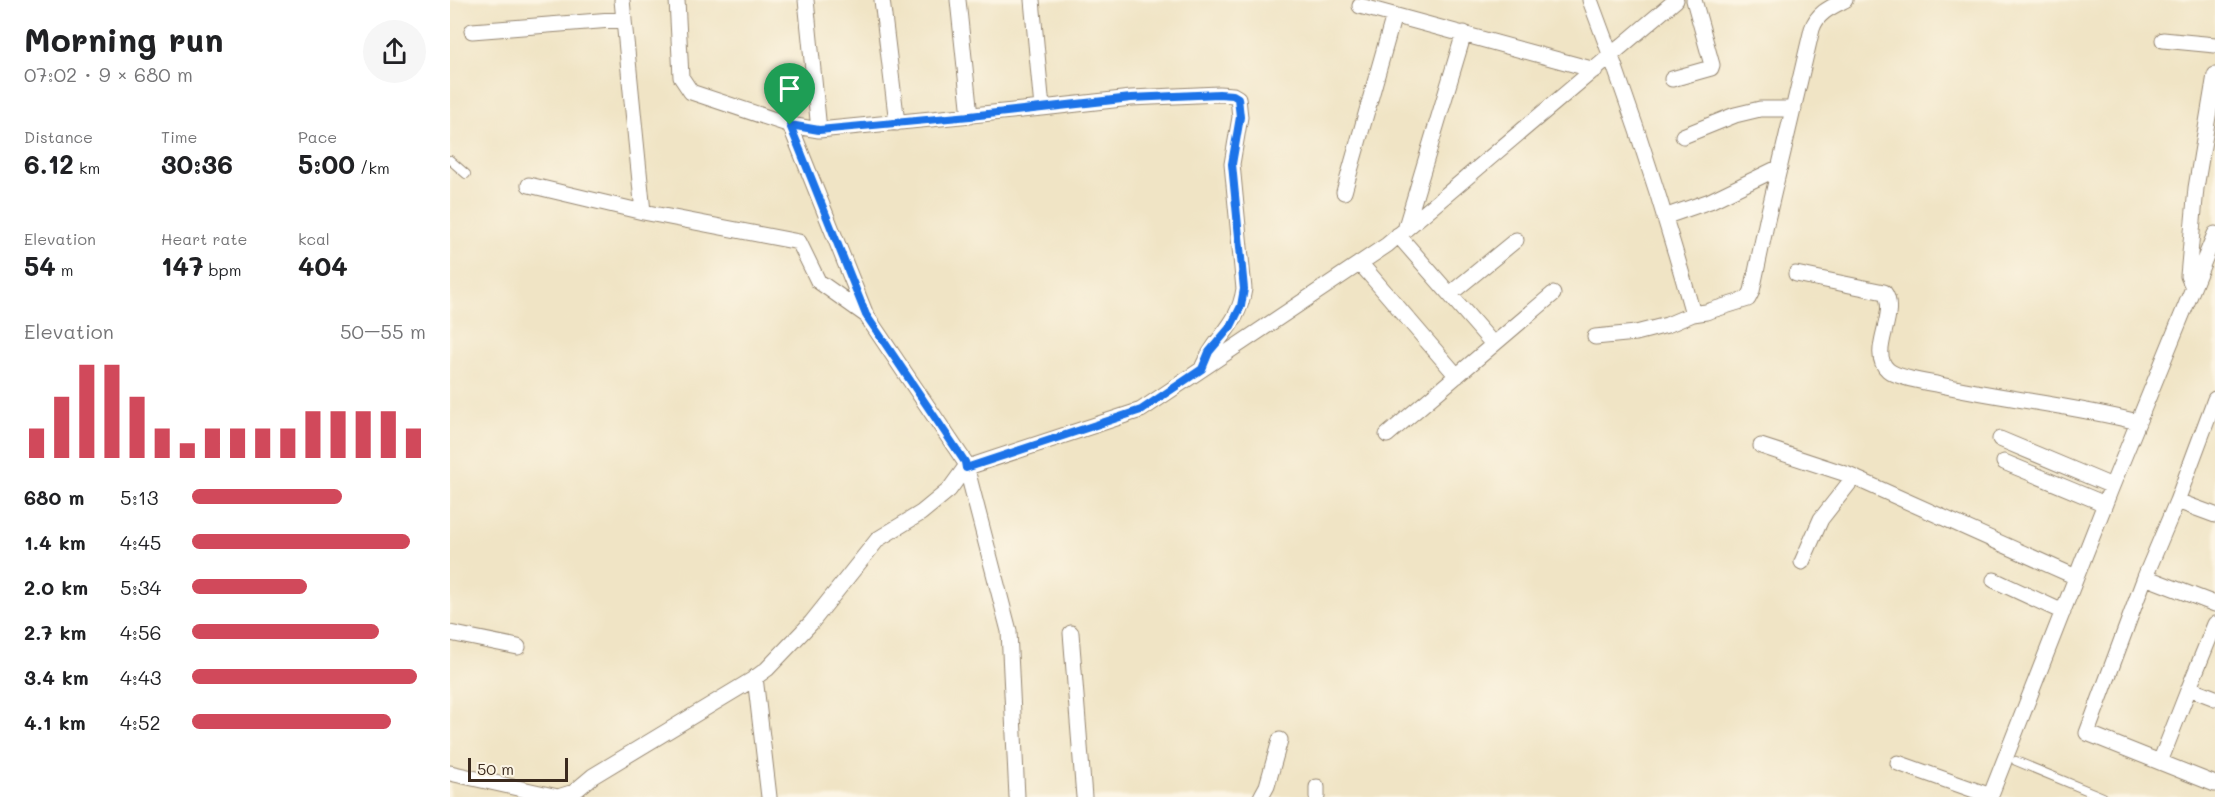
<!DOCTYPE html>
<meta charset="utf-8">
<style>
body{margin:0;font-family:Mali,sans-serif;background:#f6f6f6;color:#202124;height:100vh;display:flex;flex-direction:column;font-size:22px;white-space:nowrap}
*{box-sizing:border-box;margin:0}
p{font-size:20px;color:#757577}
.icon{flex:none;width:33px;height:33px;fill:none;stroke:currentColor;stroke-width:2;stroke-linecap:round;stroke-linejoin:round}
.map{position:relative;flex:1;overflow:hidden}
.panel{display:flex;flex-direction:column;background:#fff;width:450px}
.panel>*{flex:none}
.scale{position:absolute;left:18px;bottom:15px;width:100px;box-sizing:border-box;padding-left:6px;border:3px solid #3b2a1e;border-top:0;font-size:16px;line-height:21px;white-space:nowrap;color:#3b2a1e;-webkit-text-stroke:4px #fcf5e5;paint-order:stroke}
.pin{position:absolute;display:grid;place-items:center;width:51px;height:51px;color:#fff;margin:-62px -26px;border-radius:50% 50% 50% 0;rotate:-45deg;box-shadow:0 0 6px #0007}
.pin .icon{rotate:45deg}
.round{display:grid;place-items:center;flex:none;width:63px;height:63px;border-radius:32px;background:#f6f6f6}
.headline{display:flex;align-items:center;justify-content:space-between;height:102px;padding:0 24px}
h1{font-size:33px;font-weight:700;line-height:45px}
.stats{display:grid;grid-template-columns:repeat(3,1fr);gap:9px;height:102px;padding:6px 24px}
.stats div{display:grid;align-content:center}
.stats b{font-size:26px;font-weight:700}
.stats small{font-size:16px;font-weight:400}
.stats p{font-size:16px}
.chart{height:168px;padding:12px 24px}
.chart p{display:flex;justify-content:space-between}
.chart svg{width:100%;height:108px;margin-top:6px;stroke:#d1495b;stroke-width:6}
ul{padding:0 24px;list-style:none;font-size:20px}
li{display:grid;grid-template-columns:96px 72px 1fr;align-items:center;height:45px}
li i{height:15px;border-radius:8px;background:#d1495b}
main{display:flex;flex:1;min-height:0}
.map>svg:first-child{display:block}
.lines{fill:none;stroke-linecap:round;stroke-linejoin:round}
.lane-casing{stroke:#968772;stroke-width:10}
.street-casing{stroke:#968772;stroke-width:17}
.lane{stroke:#fff;stroke-width:8}
.street{stroke:#fff;stroke-width:15}
.route-casing{stroke:#fff;stroke-width:12}
.route{stroke:#1a73e8;stroke-width:8}
</style>
<main>
<section class="panel">
<div class="headline"><div><h1>Morning run</h1><p>07:02 · 9 × 680 m</p></div><a class="round"><svg class="icon" aria-label="share" viewBox="0 0 24 24"><path d="M12 15V3M7 8l5-5 5 5M5 13v7h14v-7"/></svg></a></div>
<div class="stats">
<div><p>Distance</p><b>6.12<small> km</small></b></div>
<div><p>Time</p><b>30:36</b></div>
<div><p>Pace</p><b>5:00<small> /km</small></b></div>
</div>
<div class="stats">
<div><p>Elevation</p><b>54<small> m</small></b></div>
<div><p>Heart rate</p><b>147<small> bpm</small></b></div>
<div><p>kcal</p><b>404</b></div>
</div>
<div class="chart"><p><span>Elevation</span>50–55 m</p>
<svg viewBox="0 0 160 44" preserveAspectRatio="none"><path d="M5 44V32M15 44V19M25 44V6M35 44V6M45 44V19M55 44V32M65 44V38M75 44V32M85 44V32M95 44V32M105 44V32M115 44V25M125 44V25M135 44V25M145 44V25M155 44V32"/></svg>
</div>
<ul>
<li><b>680 m</b>5:13<i style="width:64%"></i></li>
<li><b>1.4 km</b>4:45<i style="width:93%"></i></li>
<li><b>2.0 km</b>5:34<i style="width:49%"></i></li>
<li><b>2.7 km</b>4:56<i style="width:80%"></i></li>
<li><b>3.4 km</b>4:43<i style="width:96%"></i></li>
<li><b>4.1 km</b>4:52<i style="width:85%"></i></li>
</ul>
</section>
<div class="map">
<svg width="1765" height="797" viewBox="0 0 1765 797">
<rect width="100%" height="100%" fill="#fcf5e5"/>
<filter id="ink" filterUnits="userSpaceOnUse"><feTurbulence type="fractalNoise" baseFrequency=".0167" numOctaves="2"/><feDisplacementMap in="SourceGraphic" scale="12" xChannelSelector="R" yChannelSelector="G"/><feConvolveMatrix kernelMatrix="1 2 1 2 8 2 1 2 1" color-interpolation-filters="sRGB"/></filter>
<filter id="wash" filterUnits="userSpaceOnUse"><feTurbulence type="fractalNoise" baseFrequency=".008" numOctaves="4" result="noise"/><feDisplacementMap in="SourceGraphic" scale="24" xChannelSelector="R" yChannelSelector="G"/><feGaussianBlur stdDeviation="1.35" result="paint"/><feColorMatrix in="noise" values="0 0 0 0 0 0 0 0 0 0 0 0 0 0 0 0 0 1.4 0 .05"/><feComposite in="paint" operator="in"/></filter>
<g filter="url(#wash)">
<rect width="100%" height="100%" fill="#f0e4c5"/>
</g>
<g filter="url(#ink)">
<g class="lines">
<g class="lane-casing">
<path id="lane" d="M0,160L16,174
M1566,761L1653,797"/>
</g>
<g class="street-casing">
<path id="street" d="M172,0L193,212L349,242L368,281L416,315
M227,0L231,77L241,92L340,125L369,130L592,108L582,0
M356,0L369,130
M432,0L447,123
M508,0L520,116
M1140,0C1179,102 1214,208 1243,314
M910,6L1145,70
M22,31L174,19
M1713,40L1765,45
M1222,79L1261,68L1262,65L1244,0
M592,108L681,98L769,94L783,95L788,98L790,117L782,164L794,289C788,327 767,334 753,366
M340,125L416,315L515,462L559,631L567,797
M1233,136L1285,115L1310,109H1344
M79,185L193,212
M894,192L944,15
M1214,217L1260,201L1330,167
M955,230L1014,33
M948,235L1043,344
M910,263L1007,376
M1346,274L1434,292C1450,313 1417,352 1438,370C1446,377 1474,382 1486,384C1553,399 1622,405 1688,422
M1743,287L1738,276L1746,188L1765,75
M1000,294L1066,240
M1145,337L1186,333L1217,325L1243,314L1256,312L1298,299L1302,291L1317,220L1362,29C1367,13 1381,7 1395,0
M1765,399L1727,501L1695,577L1765,604
M937,435L1103,294
M1550,439L1662,486
M1311,446L1396,474L1626,577
M1554,462L1655,504
M1727,501L1765,515
M1352,562L1371,519L1404,477
M1695,577L1637,733L1765,784
M1544,580L1613,612
M1765,624L1739,688L1765,698
M0,633L68,647
M621,633L634,797
M305,677L319,797
M1710,762L1739,688
M1448,763L1541,796
M0,773L108,797L124,792L143,776L302,680L317,669L361,623L428,539L471,513L499,490L515,468L691,410L937,245L1226,0
M811,797L817,786L830,740
M867,797V787
M1540,797L1660,491L1765,234"/>
</g>
<use href="#lane" class="lane"/>
<use href="#street" class="street"/>
</g>
</g>
<g class="lines" filter="url(#ink)">
<g class="route-casing">
<path id="route" d="M769,94L783,95L788,98L790,117L782,164L794,289L791,306L781,326L759,352L752,369L691,410L516,468L515,462L416,315L340,125L369,130L520,116L681,98Z"/>
</g>
<use href="#route" class="route"/>
</g>
</svg>
<div class="scale">50 m</div>
<div class="pin" style="left:340px;top:125px;background:#1e9e55"><svg class="icon" aria-label="arrive" viewBox="0 0 24 24"><path d="M6 21V4h12l-3 4 3 4H6"/></svg></div>
</div>
</main>
